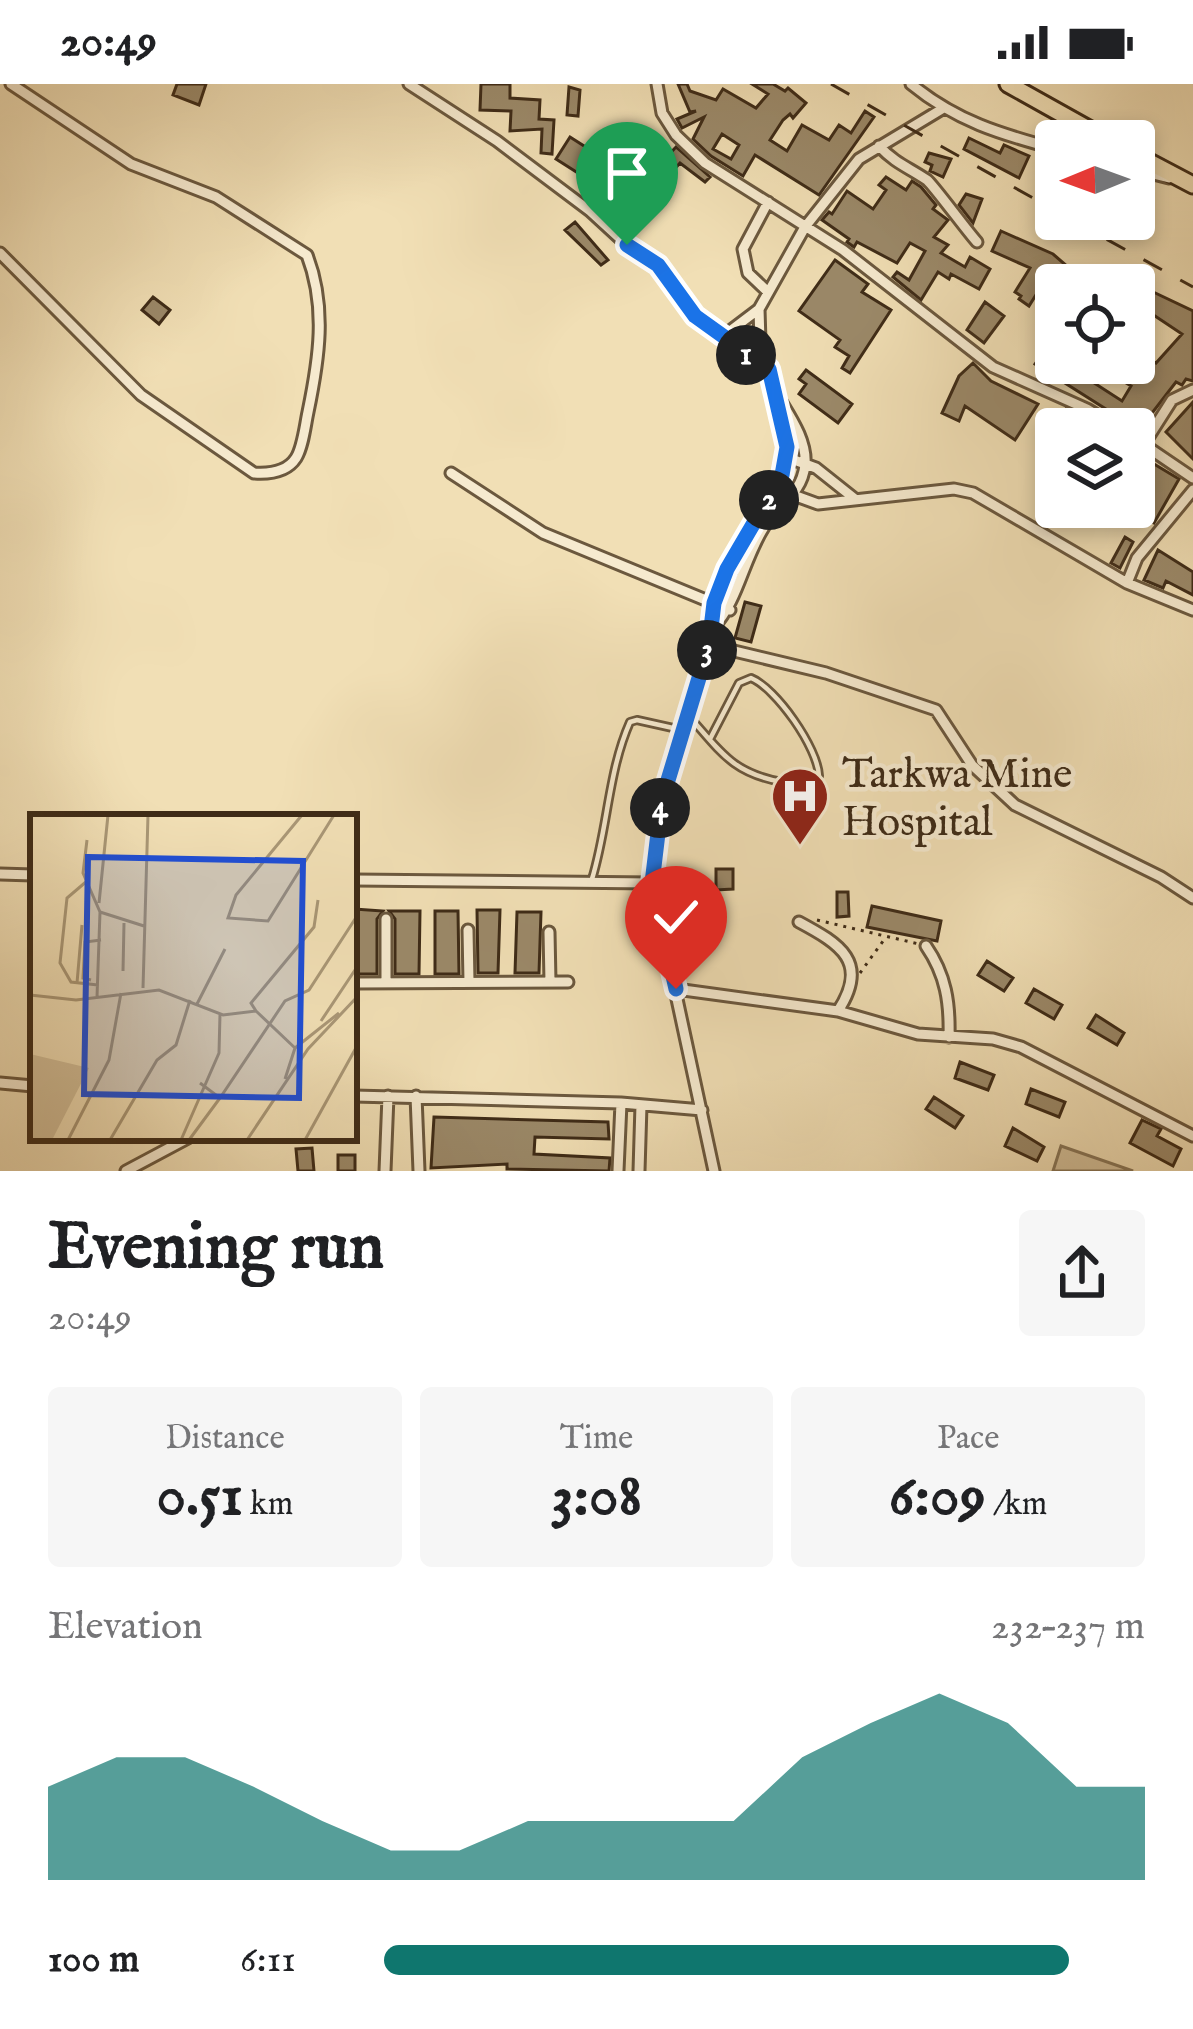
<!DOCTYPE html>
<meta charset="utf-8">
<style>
body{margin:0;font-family:"IM FELL English",serif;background:#f6f6f6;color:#202124;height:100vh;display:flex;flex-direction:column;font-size:45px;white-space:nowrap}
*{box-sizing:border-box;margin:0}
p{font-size:39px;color:#757577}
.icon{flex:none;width:66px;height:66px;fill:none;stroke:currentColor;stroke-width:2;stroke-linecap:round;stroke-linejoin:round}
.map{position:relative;height:1087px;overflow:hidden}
.side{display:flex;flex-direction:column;background:#fff;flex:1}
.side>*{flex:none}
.needle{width:78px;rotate:269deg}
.fabs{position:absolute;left:1035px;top:36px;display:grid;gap:24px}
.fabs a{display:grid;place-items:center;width:120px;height:120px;border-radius:12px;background:#fff;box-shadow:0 6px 18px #0003;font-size:60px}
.pin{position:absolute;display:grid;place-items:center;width:102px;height:102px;color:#fff;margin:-123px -51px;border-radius:50% 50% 50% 0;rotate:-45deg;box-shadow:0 0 12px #0007}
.pin .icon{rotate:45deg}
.km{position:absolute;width:60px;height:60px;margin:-30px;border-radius:50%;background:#222;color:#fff;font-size:33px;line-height:60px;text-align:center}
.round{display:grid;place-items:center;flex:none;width:126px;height:126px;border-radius:12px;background:#f6f6f6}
.overview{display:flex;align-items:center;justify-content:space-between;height:204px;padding:0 48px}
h1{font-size:66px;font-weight:700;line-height:90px}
.stats{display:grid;grid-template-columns:repeat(3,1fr);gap:18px;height:204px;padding:12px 48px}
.stats div{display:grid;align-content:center;border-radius:12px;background:#f6f6f6;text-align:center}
.stats b{font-size:60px;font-weight:700}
.stats small{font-size:33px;font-weight:400}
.stats p{font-size:33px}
.chart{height:336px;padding:24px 48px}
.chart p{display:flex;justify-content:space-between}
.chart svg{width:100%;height:216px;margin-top:12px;fill:#0f766e;opacity:.7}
ul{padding:0 48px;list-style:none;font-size:39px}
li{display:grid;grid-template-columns:192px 144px 1fr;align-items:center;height:90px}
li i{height:30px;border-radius:15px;background:#0f766e}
.status{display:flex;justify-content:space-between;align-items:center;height:84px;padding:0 60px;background:#fff;direction:ltr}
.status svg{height:33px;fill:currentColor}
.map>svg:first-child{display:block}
.green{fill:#d3c09a;stroke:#887658;stroke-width:3}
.building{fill:#9b8969;stroke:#3e2b17;stroke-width:3;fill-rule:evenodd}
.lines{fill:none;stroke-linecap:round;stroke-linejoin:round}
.lane-casing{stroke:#6b583e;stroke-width:10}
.street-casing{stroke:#6b583e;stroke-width:15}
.primary-casing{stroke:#3e2b17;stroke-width:21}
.path{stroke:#3e2b17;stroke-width:3;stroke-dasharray:3 6;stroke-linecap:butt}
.lane{stroke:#f6eacf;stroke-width:4.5}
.street{stroke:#f6eacf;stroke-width:9}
.primary{stroke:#f1dfb5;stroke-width:15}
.rail{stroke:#3e2b17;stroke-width:3;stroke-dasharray:21 21;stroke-linecap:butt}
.route-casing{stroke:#fff;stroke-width:24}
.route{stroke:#1a73e8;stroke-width:15}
.labels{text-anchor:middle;stroke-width:9;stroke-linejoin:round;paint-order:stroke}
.poi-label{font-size:42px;fill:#3e2b17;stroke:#f6eacf;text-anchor:start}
.inset-road{fill:none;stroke:#a99776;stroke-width:3}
.view{fill:#1d4ed8;fill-opacity:0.15;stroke:#1d4ed8;stroke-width:6}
.inset-edge{fill:none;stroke:#3e2b17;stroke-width:6}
</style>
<div class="status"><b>20:49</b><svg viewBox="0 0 49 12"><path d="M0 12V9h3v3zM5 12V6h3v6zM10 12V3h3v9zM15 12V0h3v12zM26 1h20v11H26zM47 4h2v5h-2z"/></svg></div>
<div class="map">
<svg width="1193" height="1087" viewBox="0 0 1193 1087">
<rect width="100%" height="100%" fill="#f1dfb5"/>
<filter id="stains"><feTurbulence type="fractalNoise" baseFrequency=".00167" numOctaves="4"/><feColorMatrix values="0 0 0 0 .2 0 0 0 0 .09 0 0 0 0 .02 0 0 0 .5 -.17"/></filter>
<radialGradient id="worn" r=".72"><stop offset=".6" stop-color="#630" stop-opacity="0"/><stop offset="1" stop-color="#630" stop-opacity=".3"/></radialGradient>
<path class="green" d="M1061,1062L1133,1087H1053Z"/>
<path class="building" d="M177,0H206L199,21L173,11Z
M481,0H510V14L540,16L539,35L554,36L552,70L541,69L542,45L510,47L511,27L480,26Z
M678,0H687L690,7L716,16L723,5L756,24L768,10L752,0H773L785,7L788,4L806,19L793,34L790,30L783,36L770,56L787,67L802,41L829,56L839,41L851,49L865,27L874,33L819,111L755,71L743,92L711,72L693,55L704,33L682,44L677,35L696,27L690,28ZM722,50L739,61L731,75L713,65Z
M569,3L580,6L578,32L567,31Z
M570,53L595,69L581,91L556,75Z
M969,54L1000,69L1004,61L1029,72L1019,94L964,65Z
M676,63L710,93L705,98L680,79L670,90L660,80Z
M929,69L951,75L943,93L930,87L932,81L925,78Z
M886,93L906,106L912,97L921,103L936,121L933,125L948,136L934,153L948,161L941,169L965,183L970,173L990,185L979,205L951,190L949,195L938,188L921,216L893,193L897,188L909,196L925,167L910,159L897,179L857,158L854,163L847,158L849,155L822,136L829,128L832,130L847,107L873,125L886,106L879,101Z
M966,110L982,115L973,139L959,121Z
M575,138L608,176L601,181L565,146Z
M1001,147L1053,170L1075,189L1070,194L1079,201H1056L1051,216L1039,206L1029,222L1019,215L1021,212L1015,208L1030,184L992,167Z
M835,176L868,200L862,208L891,226L850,289L842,284L849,272L835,263L840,256L799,227Z
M1149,206L1193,227V297L1186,295L1182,301L1176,298L1139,346L1035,280L1045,266L1056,273V279H1074L1071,284L1122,317L1131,302L1094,279H1134V266L1156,279L1182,250L1146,226L1134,240V230Z
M153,213L170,226L159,240L142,226Z
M985,218L1004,232L984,259L967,246Z
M973,279L991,297L1038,320L1015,356L965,322L959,337L942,329L959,292Z
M806,286L852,320L838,339L799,310L806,300L799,295Z
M1193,318V375L1166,348Z
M1066,325L1083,333L1103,345H1056Z
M1134,368L1179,395L1154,439L1138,430L1149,410L1134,400Z
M1125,453L1133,458L1120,484L1111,479Z
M1158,466L1193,488V511L1166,497L1163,504L1144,496Z
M745,518L761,522L751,558L735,554Z
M716,785H733V805L716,806Z
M837,808H848L849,832L837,833Z
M872,822L941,837L937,857L867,843Z
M354,825L383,827L377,835V890H354Z
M477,826H500L498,889H478Z
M389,827H420L419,890H395V835Z
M458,827L459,890H435V827Z
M517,828H541L539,889H515Z
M987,877L1013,894L1004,907L978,891Z
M1034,905L1062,921L1054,935L1026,919Z
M1096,931L1124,949L1117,961L1088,944Z
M960,978L994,991L988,1006L955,994Z
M1031,1005L1065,1018L1059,1033L1026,1020Z
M934,1013L963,1032L955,1044L926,1025Z
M434,1033L608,1038L609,1055L535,1053L534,1070L610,1074L609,1087L507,1085V1080L431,1084Z
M1142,1036L1161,1045L1157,1052L1181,1065L1173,1082L1130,1059Z
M1013,1044L1044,1063L1037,1077L1005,1062Z
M312,1064L314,1087H298L296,1065Z
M338,1071H355V1087H338Z"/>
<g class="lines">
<g class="lane-casing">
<path id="lane" d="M688,631C720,667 732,689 782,698C797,700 807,703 819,692C818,664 776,604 751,594L739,599L710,655
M592,795C608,743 608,688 630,638L637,636L682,646"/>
</g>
<g class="street-casing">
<path id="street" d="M409,0L497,57L590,127L627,161L659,180L695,232L722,253L759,225
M657,0L662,29L676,51L705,79L843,166L993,283L1087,325L1120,345
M911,0C956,37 1000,50 1056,65
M879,62C896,80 908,83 927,96C934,102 967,147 977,158
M1134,85L1169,94
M768,118L743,165L748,189L768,208
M0,169L141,311L254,389C269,390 287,388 296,374C303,363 305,342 308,328C319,275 327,223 307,171L216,113L131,80L11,0
M722,253L767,284
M1134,354L1193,394
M1144,360L1172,316L1193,306
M786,373L816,384L855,415
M451,389L543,449L730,526
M777,405L818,420L954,405L973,409L1127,499L1193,526
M1127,499L1137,474L1193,406
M713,544C739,515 743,476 764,443C779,420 802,410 805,381C807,359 793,337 782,319
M709,561L826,589L936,626L972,681L1015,721L1161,793L1193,814
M0,790L33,791
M354,796L652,799
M386,835V899
M799,838C840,860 870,878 838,927
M468,846L469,898
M549,848L550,898
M926,862C946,891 950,919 949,953
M354,899L568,898
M676,905L838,927L918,950L993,955L1021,963L1193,1052
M0,999L33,1002
M354,1012L621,1019L702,1026
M416,1012L419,1087
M126,1087L188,1054
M385,1087L388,1012
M618,1087L621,1019
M639,1087L641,1021
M714,1087L652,799L661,715L709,561L714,519L727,485L782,391L787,363L776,308L760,258L759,225L805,143L859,75L942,25"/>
</g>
<g class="primary-casing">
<path id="primary" d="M1008,0L1110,57
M1134,70L1193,101"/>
</g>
<path class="path" d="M817,836L919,860
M860,889L886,853"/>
<use href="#lane" class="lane"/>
<use href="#street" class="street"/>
<use href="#primary" class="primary"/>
<path class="rail" d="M831,0L1056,127
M1070,135L1193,203"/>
</g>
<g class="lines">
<g class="route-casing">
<path id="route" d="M627,161L658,181L695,232L769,285L787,363L782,391L727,485L714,519L709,561L662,716L652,799L676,905"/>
</g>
<use href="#route" class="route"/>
</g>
<defs>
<g id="hospital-pin" transform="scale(3)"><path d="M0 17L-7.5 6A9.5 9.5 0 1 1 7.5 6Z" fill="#8f2418" stroke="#f6eacf"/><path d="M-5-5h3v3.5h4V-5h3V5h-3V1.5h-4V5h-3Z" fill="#fff"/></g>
</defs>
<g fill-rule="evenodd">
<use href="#hospital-pin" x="800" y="712"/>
</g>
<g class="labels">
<g class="poi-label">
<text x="842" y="703">Tarkwa Mine<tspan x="842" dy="48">Hospital</tspan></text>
</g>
</g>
<g transform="translate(30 730)">
<rect width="327" height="327" fill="#f1dfb5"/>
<path d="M0,240L59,254L22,326H0Z" fill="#d3c09a"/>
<path class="inset-road" d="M272,1L206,81L198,104L238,107L304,1M57,26L53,59L70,98L67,183M57,67L37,84L30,149L41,168L68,171M69,89L78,1M70,98L114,112M93,157L94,109M61,166L53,164L55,128L71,126M47,169L52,111M113,174L118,1M0,181L46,186L129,176L193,201L226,197L265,234M167,190L195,135M226,197L221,189L284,113L288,86M291,207L327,153M255,265L265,234L309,199M190,284L255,187L279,176L327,102M38,326L79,246L91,179M80,326L127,246L146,231L160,186M151,326L189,239L190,200M159,326L190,284L170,269M217,326L278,235L327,183M275,326L327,232"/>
<path class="view" d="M58,43L273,47L269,284L54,280Z"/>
<rect width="327" height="327" class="inset-edge"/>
</g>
<rect width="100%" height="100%" filter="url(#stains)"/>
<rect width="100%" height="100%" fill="url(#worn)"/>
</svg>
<div class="fabs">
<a><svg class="needle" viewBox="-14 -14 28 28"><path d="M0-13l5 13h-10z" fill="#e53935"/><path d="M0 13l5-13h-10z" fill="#757577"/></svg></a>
<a><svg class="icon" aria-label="locate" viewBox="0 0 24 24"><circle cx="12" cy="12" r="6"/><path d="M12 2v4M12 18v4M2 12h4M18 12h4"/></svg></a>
<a><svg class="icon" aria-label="layers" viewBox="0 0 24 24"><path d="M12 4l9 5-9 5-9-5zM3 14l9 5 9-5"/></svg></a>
</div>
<div class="pin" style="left:627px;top:161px;background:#1e9e55"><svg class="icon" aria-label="arrive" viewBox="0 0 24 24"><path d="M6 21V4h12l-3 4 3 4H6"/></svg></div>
<div class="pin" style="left:676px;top:905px;background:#d93025"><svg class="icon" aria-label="check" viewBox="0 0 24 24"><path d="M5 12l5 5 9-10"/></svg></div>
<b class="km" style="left:746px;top:271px">1</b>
<b class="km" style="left:769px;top:416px">2</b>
<b class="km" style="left:707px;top:566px">3</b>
<b class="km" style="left:660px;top:724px">4</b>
</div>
<section class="side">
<div class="overview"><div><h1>Evening run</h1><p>20:49</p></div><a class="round"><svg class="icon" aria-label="share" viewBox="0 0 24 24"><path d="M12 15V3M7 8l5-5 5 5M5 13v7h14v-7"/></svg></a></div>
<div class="stats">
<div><p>Distance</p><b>0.51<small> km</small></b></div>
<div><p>Time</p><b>3:08</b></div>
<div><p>Pace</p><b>6:09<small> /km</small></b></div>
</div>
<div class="chart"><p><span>Elevation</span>232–237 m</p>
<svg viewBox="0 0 160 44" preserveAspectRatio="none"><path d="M0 44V25L10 19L20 19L30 25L40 32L50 38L60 38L70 32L80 32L90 32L100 32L110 19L120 12L130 6L140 12L150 25L160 25V44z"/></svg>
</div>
<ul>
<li><b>100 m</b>6:11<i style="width:90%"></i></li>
</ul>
</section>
